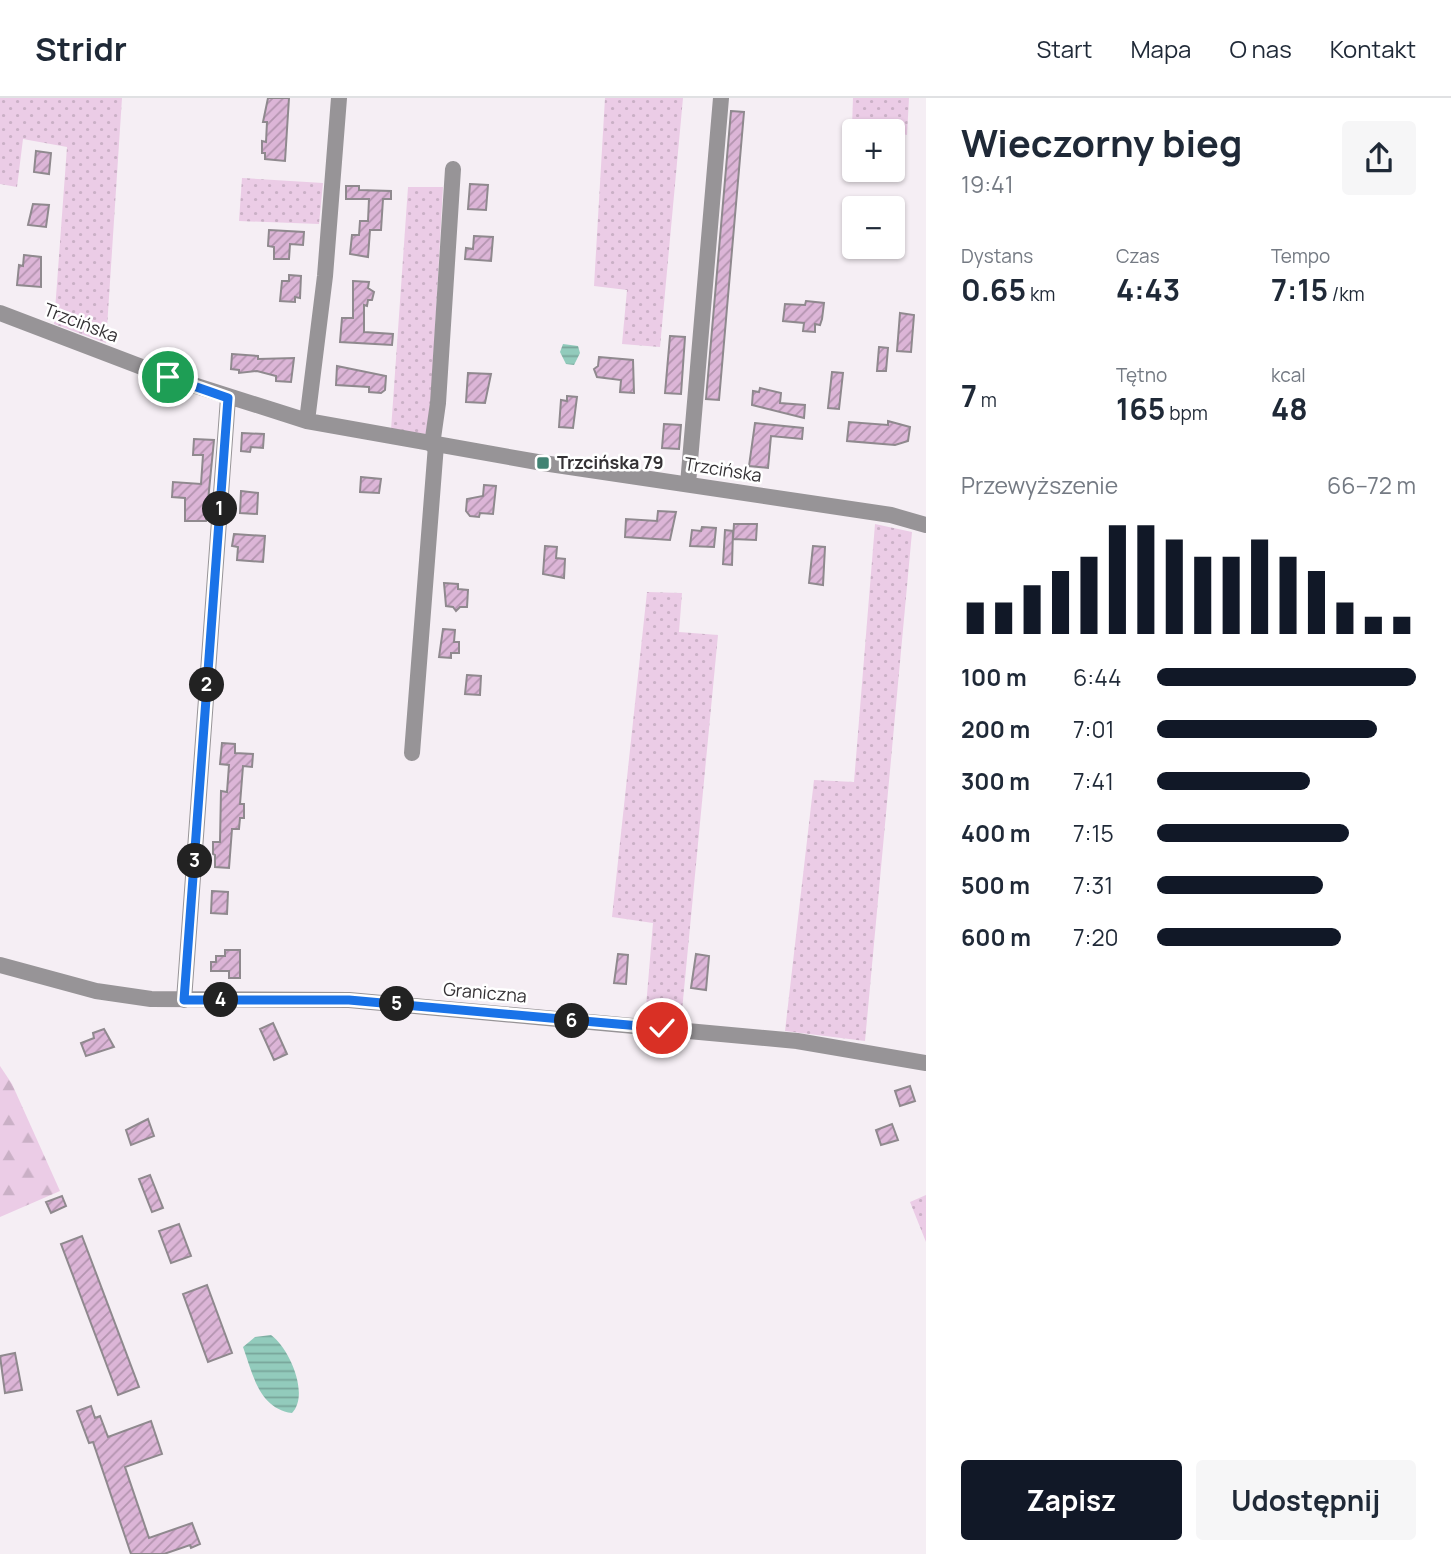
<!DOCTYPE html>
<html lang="pl">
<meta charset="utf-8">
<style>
body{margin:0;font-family:Manrope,sans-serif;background:#f6f6f7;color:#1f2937;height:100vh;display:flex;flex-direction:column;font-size:26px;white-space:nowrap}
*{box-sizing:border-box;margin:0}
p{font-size:23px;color:#747a83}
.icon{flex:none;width:38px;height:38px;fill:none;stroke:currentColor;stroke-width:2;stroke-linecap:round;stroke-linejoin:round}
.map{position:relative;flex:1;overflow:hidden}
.drawer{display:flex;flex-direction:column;background:#fff;width:525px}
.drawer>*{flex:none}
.buttons{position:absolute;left:842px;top:21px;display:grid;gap:14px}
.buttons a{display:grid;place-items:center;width:63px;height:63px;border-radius:7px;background:#fff;box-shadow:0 2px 5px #0004;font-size:35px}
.pin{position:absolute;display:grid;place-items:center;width:60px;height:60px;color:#fff;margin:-30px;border:4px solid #fff;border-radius:50%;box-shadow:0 2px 7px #0007}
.km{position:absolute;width:35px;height:35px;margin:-18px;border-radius:50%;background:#222;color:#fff;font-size:19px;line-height:35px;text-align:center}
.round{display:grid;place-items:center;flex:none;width:74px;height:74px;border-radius:7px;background:#f6f6f7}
.headline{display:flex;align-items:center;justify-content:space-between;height:119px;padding:0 35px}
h1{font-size:38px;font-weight:700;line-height:52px}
.metrics{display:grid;grid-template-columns:repeat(3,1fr);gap:10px;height:119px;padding:7px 35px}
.metrics div{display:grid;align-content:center}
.metrics b{font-size:30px;font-weight:700}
.metrics small{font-size:19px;font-weight:400}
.metrics p{font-size:19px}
.chart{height:196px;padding:14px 35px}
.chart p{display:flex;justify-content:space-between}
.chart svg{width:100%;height:126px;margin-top:7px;stroke:#111827;stroke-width:6}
.action{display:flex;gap:14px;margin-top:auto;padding:14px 35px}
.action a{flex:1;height:80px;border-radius:7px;background:#111827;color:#fff;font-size:28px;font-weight:700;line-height:80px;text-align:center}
.action a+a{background:#f6f6f7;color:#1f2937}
ul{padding:0 35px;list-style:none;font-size:23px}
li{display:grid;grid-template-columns:112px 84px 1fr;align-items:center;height:52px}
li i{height:18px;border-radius:9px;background:#111827}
header{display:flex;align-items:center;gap:42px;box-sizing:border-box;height:98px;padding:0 35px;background:#fff;border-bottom:2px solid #e0e1e3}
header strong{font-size:33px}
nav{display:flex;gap:38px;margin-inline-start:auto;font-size:24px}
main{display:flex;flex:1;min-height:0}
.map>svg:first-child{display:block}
.grass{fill:url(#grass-dots)}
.forest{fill:url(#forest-firs)}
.water{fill:url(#water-rules)}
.building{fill:url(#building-hatch);stroke:#8f898e;stroke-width:2}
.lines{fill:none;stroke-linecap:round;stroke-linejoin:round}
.minor{stroke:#979497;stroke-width:16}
.route-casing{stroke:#fff;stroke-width:14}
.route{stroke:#1a73e8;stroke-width:9}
.poi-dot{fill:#418373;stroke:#fff;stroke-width:2.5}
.labels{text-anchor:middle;stroke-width:5;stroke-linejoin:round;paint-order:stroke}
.street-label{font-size:18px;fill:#353235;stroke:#fff}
.poi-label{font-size:18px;font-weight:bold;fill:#353235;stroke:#fff;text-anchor:start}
</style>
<header>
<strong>Stridr</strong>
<nav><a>Start</a><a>Mapa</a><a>O nas</a><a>Kontakt</a></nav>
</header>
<main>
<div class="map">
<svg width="926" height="1456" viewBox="0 0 926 1456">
<defs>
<pattern id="grass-dots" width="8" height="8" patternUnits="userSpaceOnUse" patternTransform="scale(1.75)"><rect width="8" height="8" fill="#ebcce6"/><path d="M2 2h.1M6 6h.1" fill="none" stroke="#cab0c6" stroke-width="1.8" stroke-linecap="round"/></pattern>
<pattern id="forest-firs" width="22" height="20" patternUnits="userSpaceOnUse" patternTransform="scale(1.75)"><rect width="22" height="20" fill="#ebcce6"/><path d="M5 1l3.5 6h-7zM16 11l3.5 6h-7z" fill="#cab0c6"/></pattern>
<pattern id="water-rules" width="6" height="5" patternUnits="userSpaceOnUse" patternTransform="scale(1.75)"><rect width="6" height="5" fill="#92cbbc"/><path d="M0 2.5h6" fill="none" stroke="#78a59a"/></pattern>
<pattern id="building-hatch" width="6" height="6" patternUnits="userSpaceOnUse" patternTransform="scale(1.75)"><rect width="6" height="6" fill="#dcb5d7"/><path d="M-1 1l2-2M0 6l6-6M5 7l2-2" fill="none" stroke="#b394af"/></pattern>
</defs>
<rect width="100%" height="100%" fill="#f5eef4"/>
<path class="grass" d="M0,0H122L106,245L54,226L67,49L23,41L17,89L0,86Z
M605,0H683L660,249L622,246L627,192L594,188Z
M853,0H909L907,37L869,29H852Z
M242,80L323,85L319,126L239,123Z
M408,89H443L429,339L391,332Z
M875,426L912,434L865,943L785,933L814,682L854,684Z
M647,494L682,495L679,534L718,537L681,923L645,921L653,825L612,819Z
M926,1097V1144L910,1104Z"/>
<path class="forest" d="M0,968L12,986L60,1093L0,1119Z"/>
<path class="water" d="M563,246L578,248L580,255L574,267L566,266L560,254Z
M271,1237C289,1250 310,1296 292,1315C259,1310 253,1277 243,1249L255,1239Z"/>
<path class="building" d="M268,0H289L285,63L265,61V55H262V43L266,44L267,24H263Z
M731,13L744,14L719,302L706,301Z
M36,53L51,55L49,76L34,74Z
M470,86L488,87L486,112L468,111Z
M346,88H359V92L391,93V101H383L381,132H370L368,159L350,156L352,137H359L360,123H368L369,101H346Z
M33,106L49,107L46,129L28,127Z
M269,132L304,134L303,147L290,146L289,161H274V149L268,148Z
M474,138L493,139L491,163L465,161L466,150L473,151Z
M24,157L41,159V189L17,187L19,167L23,168Z
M289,177L301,178L300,200L295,199V204L280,203L282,183H289Z
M353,183L369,184L368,190L374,194L372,202H368L367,208L364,207V234L393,236L392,247L340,244L342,220H353Z
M806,203L824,205L822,221L820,227L815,226V234L803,233L804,225L783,223L785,206L805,207Z
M900,215L914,217L911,254L897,253Z
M670,238L685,239L681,296L665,295Z
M879,249L888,250L886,273H877Z
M232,256L258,258V261L294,260L291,284L276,283V278L257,273L239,275V272L231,271Z
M599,259L633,262L634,295L620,294L621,282L597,279L594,271L598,268Z
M337,268L386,278L385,292L381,295L369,294V289L336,287Z
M832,274L843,275L839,311L828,310Z
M468,275L491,276L485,305L466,304Z
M760,290L781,295L780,305L805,307L804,320L752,307L753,293L759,294Z
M567,298L577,299L573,330L559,329L561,302L567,303Z
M888,323L910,329L908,343L895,347L847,343L849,324L888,327Z
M755,325L803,330L802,341L771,338L768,370L749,368Z
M664,326L681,327L679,351L662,350Z
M242,335L264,336L263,350L251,349L250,354L241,353Z
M194,341L214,342L206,423H185V400L172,399L173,384L201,386L203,357H193Z
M361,379L381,381L379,395L360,394Z
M484,387L496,388L493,416L480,415L479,419L470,418L466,413L467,401L483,398Z
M241,393L258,395L257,416L240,415Z
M658,413L676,414L670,442L625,439L626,421L657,423Z
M734,426H757L756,442L733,441Z
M702,429L716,430L714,449L690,448L692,432L701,433Z
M725,432L733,433L732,467L723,466Z
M234,436L265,438L263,464L237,462L238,449L232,448Z
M545,448L557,449L556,460L565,461L564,480L543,476Z
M813,448L825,449L823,487L809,485Z
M444,485L458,486V491L468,492L467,509H460L456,513L453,509L446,508Z
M443,531L455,532L454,544H459V555H451V560L439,559Z
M467,577L481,578L480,597L465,596Z
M222,645L235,646V655L253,656L252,669L243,668L240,706H244V720H240L239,731H232L229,770L215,769V757L213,756V744H220L221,693L227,694L229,667L220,666Z
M212,793L228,794L227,816L211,815Z
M225,852H240V880H229V873H211V864H216V858H225Z
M618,856L628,857L626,886L614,885Z
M696,856L709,858L706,892L691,890Z
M273,925L287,956L274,962L260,931Z
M104,931L114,949L86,958L81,945L94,940L93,935Z
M910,988L915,1003L900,1008L895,993Z
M148,1021L154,1038L131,1047L126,1032Z
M892,1026L898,1042L881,1047L876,1032Z
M150,1077L163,1110L152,1114L139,1081Z
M62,1098L66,1108L51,1115L46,1104Z
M179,1126L191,1158L171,1165L159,1133Z
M82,1138L139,1289L118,1297L61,1146Z
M207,1187L232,1255L208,1264L183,1196Z
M15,1255L22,1292L5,1295L0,1258Z
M91,1308L95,1320L100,1318L108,1339L151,1323L162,1356L125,1369L149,1440L192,1425L200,1446L191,1450L190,1447L164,1456H131L93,1344L89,1345L77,1313Z"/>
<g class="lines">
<path class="minor" d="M0,215L168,279L307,323L543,365L891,417L926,427
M307,323L325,178L339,0
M432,347L438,305L453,71
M688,386L721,0
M412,655L436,347
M0,867L96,893L151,901L349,902L797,943L926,965
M184,902L228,300"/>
</g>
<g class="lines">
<g class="route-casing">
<path id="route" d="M168,279L228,300L184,902H349L662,930"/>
</g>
<use href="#route" class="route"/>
</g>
<rect class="poi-dot" x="536" y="358" width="14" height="14" rx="3.5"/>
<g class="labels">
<g class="street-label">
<text transform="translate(81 225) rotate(21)" y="6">Trzcińska</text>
<text transform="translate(723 372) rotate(9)" y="6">Trzcińska</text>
<text transform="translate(485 895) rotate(5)" y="6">Graniczna</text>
</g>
<g class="poi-label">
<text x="557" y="371">Trzcińska 79</text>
</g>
</g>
</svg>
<div class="buttons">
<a>+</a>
<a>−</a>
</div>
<div class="pin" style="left:168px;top:279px;background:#1e9e55"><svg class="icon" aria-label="arrive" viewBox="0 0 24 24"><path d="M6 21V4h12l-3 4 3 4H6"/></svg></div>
<div class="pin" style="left:662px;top:930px;background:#d93025"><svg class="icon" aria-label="check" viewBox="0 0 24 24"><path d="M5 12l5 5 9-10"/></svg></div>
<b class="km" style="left:220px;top:411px">1</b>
<b class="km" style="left:207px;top:587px">2</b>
<b class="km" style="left:195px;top:763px">3</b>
<b class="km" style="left:221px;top:902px">4</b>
<b class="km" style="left:397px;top:906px">5</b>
<b class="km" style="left:572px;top:923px">6</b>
</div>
<section class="drawer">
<div class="headline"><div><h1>Wieczorny bieg</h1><p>19:41</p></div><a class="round"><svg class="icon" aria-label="share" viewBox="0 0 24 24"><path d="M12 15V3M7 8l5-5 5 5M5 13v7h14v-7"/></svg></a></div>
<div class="metrics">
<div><p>Dystans</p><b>0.65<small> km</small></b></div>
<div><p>Czas</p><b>4:43</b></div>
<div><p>Tempo</p><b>7:15<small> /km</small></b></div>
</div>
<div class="metrics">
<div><b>7<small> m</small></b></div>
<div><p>Tętno</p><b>165<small> bpm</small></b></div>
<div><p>kcal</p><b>48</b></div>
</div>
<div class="chart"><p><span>Przewyższenie</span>66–72 m</p>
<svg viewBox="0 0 160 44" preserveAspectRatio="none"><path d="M5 44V33M15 44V33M25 44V27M35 44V22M45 44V17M55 44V6M65 44V6M75 44V11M85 44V17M95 44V17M105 44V11M115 44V17M125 44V22M135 44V33M145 44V38M155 44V38"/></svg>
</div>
<ul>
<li><b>100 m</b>6:44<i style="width:100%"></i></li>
<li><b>200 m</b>7:01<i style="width:85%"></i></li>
<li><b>300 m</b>7:41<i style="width:59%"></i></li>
<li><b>400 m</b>7:15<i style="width:74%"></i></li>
<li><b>500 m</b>7:31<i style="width:64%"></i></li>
<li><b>600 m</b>7:20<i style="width:71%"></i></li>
</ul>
<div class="action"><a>Zapisz</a><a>Udostępnij</a></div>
</section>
</main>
